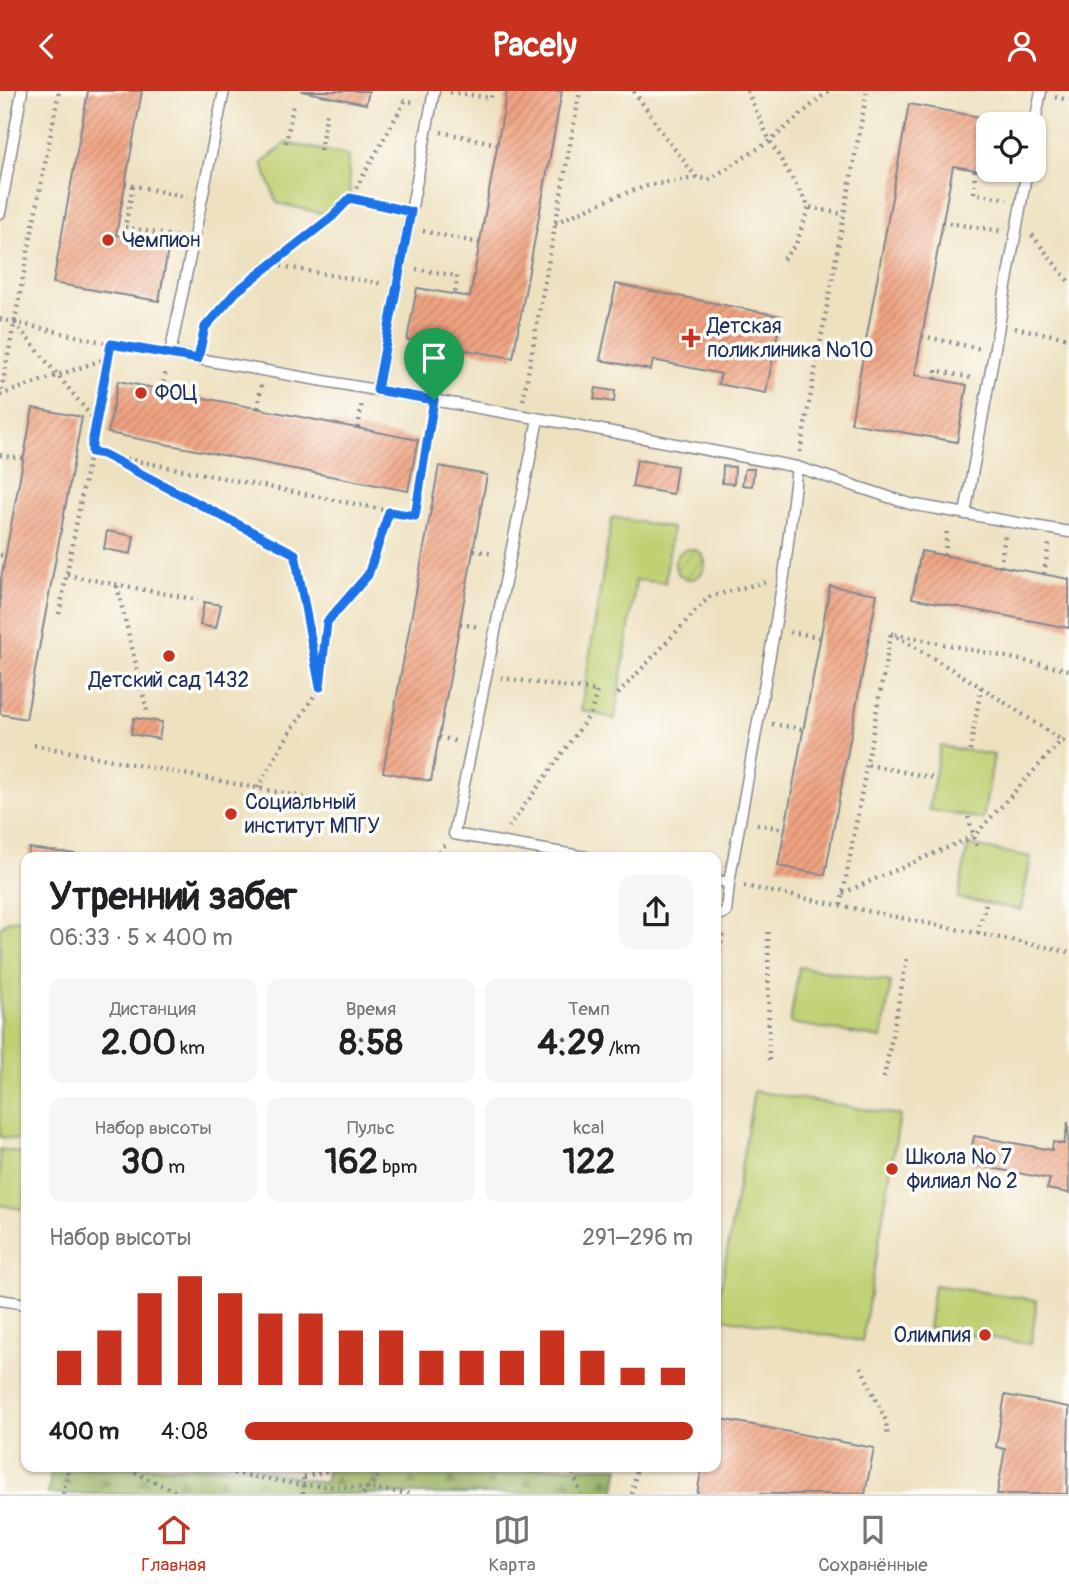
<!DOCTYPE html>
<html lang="ru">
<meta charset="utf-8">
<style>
body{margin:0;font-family:Pangolin,sans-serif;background:#f6f6f6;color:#202124;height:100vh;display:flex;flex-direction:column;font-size:26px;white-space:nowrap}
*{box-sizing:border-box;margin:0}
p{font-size:23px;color:#757577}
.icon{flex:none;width:38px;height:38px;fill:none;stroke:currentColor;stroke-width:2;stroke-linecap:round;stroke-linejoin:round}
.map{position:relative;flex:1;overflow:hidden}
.sheet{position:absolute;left:21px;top:761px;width:700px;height:620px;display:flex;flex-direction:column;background:#fff;border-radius:14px;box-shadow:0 2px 5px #0004}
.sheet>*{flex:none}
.fabs{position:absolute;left:976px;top:21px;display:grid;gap:14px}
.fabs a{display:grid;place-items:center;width:70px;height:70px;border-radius:14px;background:#fff;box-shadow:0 2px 5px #0004;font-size:35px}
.pin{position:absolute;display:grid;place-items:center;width:60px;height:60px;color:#fff;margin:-72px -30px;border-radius:50% 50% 50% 0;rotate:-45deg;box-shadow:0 0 7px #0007}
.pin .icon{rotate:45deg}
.round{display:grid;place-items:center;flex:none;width:74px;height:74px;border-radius:14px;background:#f6f6f6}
.headline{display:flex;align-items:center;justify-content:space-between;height:119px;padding:0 28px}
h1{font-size:38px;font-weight:800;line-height:52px}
.figures{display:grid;grid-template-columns:repeat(3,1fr);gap:10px;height:119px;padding:7px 28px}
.figures div{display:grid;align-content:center;border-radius:14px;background:#f6f6f6;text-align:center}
.figures b{font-size:35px;font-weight:800}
.figures small{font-size:19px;font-weight:400}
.figures p{font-size:19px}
.chart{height:196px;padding:14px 28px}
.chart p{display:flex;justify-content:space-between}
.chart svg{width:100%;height:126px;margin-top:7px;stroke:#c8321e;stroke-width:6}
ul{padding:0 28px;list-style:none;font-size:23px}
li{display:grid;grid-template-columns:112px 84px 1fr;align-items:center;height:52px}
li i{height:18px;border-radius:9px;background:#c8321e}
header{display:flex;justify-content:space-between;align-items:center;height:91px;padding:0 28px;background:#c8321e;color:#fff;font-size:32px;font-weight:800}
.tabs{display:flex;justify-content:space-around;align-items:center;height:98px;border-top:2px solid #e0e0e0;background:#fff;font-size:19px;color:#757577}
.tabs a{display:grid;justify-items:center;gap:4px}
.tabs .active{color:#c8321e}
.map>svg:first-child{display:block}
.forest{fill:url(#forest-firs);stroke:#5a7062;stroke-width:2}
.park{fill:#c0d073;stroke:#6e8068;stroke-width:2}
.garden{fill:url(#garden-furrows);stroke:#6e8068;stroke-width:2}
.building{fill:url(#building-hatch)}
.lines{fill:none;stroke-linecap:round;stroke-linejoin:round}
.lane-casing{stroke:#84888f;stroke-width:13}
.path{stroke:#84888f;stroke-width:4.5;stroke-dasharray:2 5;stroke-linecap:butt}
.lane{stroke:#fff;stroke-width:10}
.route-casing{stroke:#fff;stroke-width:14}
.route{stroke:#1a73e8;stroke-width:9}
.poi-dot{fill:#c8321e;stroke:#fdfcf7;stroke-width:2.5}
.labels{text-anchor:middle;stroke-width:7;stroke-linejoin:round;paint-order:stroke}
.poi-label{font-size:21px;fill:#1b2f5e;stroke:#fdfcf7;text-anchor:start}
</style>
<header><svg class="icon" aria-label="back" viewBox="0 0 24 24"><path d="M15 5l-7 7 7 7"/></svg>Pacely<svg class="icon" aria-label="person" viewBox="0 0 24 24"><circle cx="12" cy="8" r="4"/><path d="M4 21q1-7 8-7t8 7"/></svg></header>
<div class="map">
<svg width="1069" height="1403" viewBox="0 0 1069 1403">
<defs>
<pattern id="forest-firs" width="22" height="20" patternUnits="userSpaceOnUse" patternTransform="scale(1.75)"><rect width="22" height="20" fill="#98b265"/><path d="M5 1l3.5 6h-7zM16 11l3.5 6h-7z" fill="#7b9156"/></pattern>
<pattern id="garden-furrows" width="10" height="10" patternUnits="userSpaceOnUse" patternTransform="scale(1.75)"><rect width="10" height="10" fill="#c0d073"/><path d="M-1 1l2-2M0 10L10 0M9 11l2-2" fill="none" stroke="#a4b366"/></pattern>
<pattern id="building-hatch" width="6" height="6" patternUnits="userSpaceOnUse" patternTransform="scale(1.75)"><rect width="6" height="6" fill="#f0a381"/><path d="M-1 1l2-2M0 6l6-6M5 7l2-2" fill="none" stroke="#c2856d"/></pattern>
</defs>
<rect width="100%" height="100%" fill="#fdfcf7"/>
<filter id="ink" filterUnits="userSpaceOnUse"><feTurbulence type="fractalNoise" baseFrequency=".0143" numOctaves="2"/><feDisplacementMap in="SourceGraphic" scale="14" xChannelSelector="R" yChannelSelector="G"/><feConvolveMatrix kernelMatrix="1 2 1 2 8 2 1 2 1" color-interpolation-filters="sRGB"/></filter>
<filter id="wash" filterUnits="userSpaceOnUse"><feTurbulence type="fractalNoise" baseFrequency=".00686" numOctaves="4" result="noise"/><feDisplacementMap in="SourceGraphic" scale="28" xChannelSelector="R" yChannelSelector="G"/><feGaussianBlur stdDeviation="1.57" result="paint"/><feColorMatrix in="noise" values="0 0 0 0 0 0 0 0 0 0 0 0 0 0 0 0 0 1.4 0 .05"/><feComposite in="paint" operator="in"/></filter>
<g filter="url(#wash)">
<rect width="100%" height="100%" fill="#eee1c0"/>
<path class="forest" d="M52,1376H247L325,1392L328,1376H619L614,1403H48Z"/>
<path class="park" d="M286,52L348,64L350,108L333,125L277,112L262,72Z
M612,426L672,437L665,492L636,489L615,628L581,619Z
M940,655L994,664L983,728L929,719Z
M968,754L1031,766L1021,819L958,807Z
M26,828V1050L0,1046V836L10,829Z
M799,876L891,891L882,947L790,932Z
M754,1000L900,1024L862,1250L716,1226Z
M0,1058L26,1063V1119L0,1114Z
M934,1194L1037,1209L1031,1253L928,1237Z"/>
<path class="garden" d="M675 473a15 15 0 1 1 30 0a15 15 0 1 1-30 0Z"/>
<g id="blocks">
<path class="building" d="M88,0H142L116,144L169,153L159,210L53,192Z
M301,0H369L366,13Z
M507,0H562L513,267L407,249L417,197L470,206Z
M909,13L1013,32L989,33V79H1006L1005,84L953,75L915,284L967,294L957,351L851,332Z
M616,193L781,225L766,302L718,293L721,283L653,269L651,279L600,269Z
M118,290L418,349L408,400L108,342Z
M596,297L615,300L614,311L594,308Z
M33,317L82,326L26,628L0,623V493Z
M637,369L677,375L673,403L632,396Z
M439,375L487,384L431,690L383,681Z
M723,375L735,376L734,393L722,392Z
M745,378H754L752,395L742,394Z
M107,440L134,445L131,463L104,458Z
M921,460L1069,488V537L912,507Z
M830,495L877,503L825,784L778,775Z
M204,511L221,514L216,537L200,534Z
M134,627L162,631L159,648L131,643Z
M29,757L91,765V766H28Z
M1068,1031L1069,1102L1047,1098L1050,1088L969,1073L974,1045L1052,1059L1053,1051L1064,1053Z
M1005,1304L1069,1316L1067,1403H997L1005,1358L996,1356Z
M716,1327L874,1357L865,1403H697L702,1376H716Z"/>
</g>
</g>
<g filter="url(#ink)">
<use href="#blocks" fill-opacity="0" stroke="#84888f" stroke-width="2"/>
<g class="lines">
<g class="lane-casing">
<path id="lane" d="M224,0L170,263L570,333L797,376L910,413L1069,441
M1034,37L1041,0
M0,122L22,0
M377,299L434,0
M538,328L454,743L586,766
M965,423L1027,79
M716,789L729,792L784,485L797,376
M716,825L726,821L729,792
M0,1209L26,1213"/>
</g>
<path class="path" d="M634,0L666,47L697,87L710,88L770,50L828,0
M747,0L770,50L809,116L842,123
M450,1L491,7L492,0
M1055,6L1069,9
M441,41L498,53
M286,52L293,15
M320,59L327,22
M975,79L974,102L1007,108
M125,93L187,106
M133,95L125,136L178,146
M350,108L397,118
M942,131L1001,140
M555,132L612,107L650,94L696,87
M423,140L479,152
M1032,144L1069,191
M783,168L796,153L809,116
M274,174L382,193
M416,178L457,185L455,203
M0,228L111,253
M15,232L96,331
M1015,237L1069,247
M922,245L981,258
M201,253L205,236L236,201L333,125L350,108L405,10L416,11
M936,288V279L975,288
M162,298L166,279
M0,304L108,267
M0,306L59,0
M523,309L580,0
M258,317L261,294
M358,337L362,311
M92,361L415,425L431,324
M800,361L867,0
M0,364L24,368
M110,367L295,463L320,596
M474,459L493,463
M0,464L5,465
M945,464L947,436
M1000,475L1005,445
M1044,483L1049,453
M67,484L198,509
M117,495L147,620
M59,523L111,253L156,261
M460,533L480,536
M790,541L820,546
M891,542L981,596L1069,654
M895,543L1069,579
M501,587L597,600L591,622L509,736
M618,603L709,506L768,490
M772,633L802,638
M439,646L459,651
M34,654L355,716
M970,660L981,596
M868,674L935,687
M258,697L282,654L320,596L327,531L368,484L389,421
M968,726L977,756
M757,733L784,738
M434,766L445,754
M744,795L1069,861
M843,802L974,745L1062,649L1069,646
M841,814L891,542
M768,841L769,972
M978,842L986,812
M716,887L723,840
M884,987L907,867
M861,1276L886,1330L888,1347
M122,1376L181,1403
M199,1376L303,1394L367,1397L411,1403
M571,1376L581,1403
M304,1386L326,1380L329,1376
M63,1403L69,1376
M303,1403L304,1376
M363,1403L386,1376
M632,1403L637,1376"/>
<use href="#lane" class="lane"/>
</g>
</g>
<g class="lines" filter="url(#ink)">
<g class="route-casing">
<path id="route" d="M350,107L411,121L377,299L434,309L415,425L389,421L368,484L327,531L320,596L295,463L103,363L92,361V353L111,253L198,268L205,236L236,201L333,125Z"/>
</g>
<use href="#route" class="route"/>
</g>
<g class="poi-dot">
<circle cx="108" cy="149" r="7"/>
<path d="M687.5 236.5h7v7h7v7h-7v7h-7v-7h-7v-7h7z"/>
<circle cx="141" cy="302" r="7"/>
<circle cx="169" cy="565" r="7"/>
<circle cx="231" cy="723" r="7"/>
<circle cx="892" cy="1078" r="7"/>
<circle cx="985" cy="1244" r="7"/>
</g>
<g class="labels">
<g class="poi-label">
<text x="122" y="156">Чемпион</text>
<text x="707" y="242">Детская<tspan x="707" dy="24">поликлиника №10</tspan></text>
<text x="155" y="309">ФОЦ</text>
<text x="169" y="596" text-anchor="middle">Детский сад 1432</text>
<text x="245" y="718">Социальный<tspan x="245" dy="24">институт МПГУ</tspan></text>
<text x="906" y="1073">Школа № 7<tspan x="906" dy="24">филиал № 2</tspan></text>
<text x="971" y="1251" text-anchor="end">Олимпия</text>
</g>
</g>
</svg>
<div class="fabs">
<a><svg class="icon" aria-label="locate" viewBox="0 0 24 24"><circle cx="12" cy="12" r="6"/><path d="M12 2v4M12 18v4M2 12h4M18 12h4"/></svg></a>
</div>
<div class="pin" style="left:434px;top:309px;background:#1e9e55"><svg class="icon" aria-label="arrive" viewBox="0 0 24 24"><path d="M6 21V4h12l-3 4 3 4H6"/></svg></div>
<section class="sheet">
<div class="headline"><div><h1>Утренний забег</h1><p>06:33 · 5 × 400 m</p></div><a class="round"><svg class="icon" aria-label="share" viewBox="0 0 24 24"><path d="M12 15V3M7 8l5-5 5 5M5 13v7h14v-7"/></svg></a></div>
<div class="figures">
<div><p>Дистанция</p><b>2.00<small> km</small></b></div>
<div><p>Время</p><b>8:58</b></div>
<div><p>Темп</p><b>4:29<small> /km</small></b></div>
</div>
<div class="figures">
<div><p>Набор высоты</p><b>30<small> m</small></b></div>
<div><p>Пульс</p><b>162<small> bpm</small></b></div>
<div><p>kcal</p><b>122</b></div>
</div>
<div class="chart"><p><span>Набор высоты</span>291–296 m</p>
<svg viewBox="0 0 160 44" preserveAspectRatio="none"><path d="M5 44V32M15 44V25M25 44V12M35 44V6M45 44V12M55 44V19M65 44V19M75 44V25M85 44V25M95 44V32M105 44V32M115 44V32M125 44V25M135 44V32M145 44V38M155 44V38"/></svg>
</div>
<ul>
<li><b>400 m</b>4:08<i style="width:100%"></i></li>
</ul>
</section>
</div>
<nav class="tabs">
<a class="active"><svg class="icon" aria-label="home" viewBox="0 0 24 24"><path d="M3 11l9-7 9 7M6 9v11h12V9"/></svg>Главная</a>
<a><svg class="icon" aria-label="map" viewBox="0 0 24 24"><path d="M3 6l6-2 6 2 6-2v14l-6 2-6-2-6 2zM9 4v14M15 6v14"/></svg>Карта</a>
<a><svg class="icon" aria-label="saved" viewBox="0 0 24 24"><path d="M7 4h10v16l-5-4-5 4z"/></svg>Сохранённые</a>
</nav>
